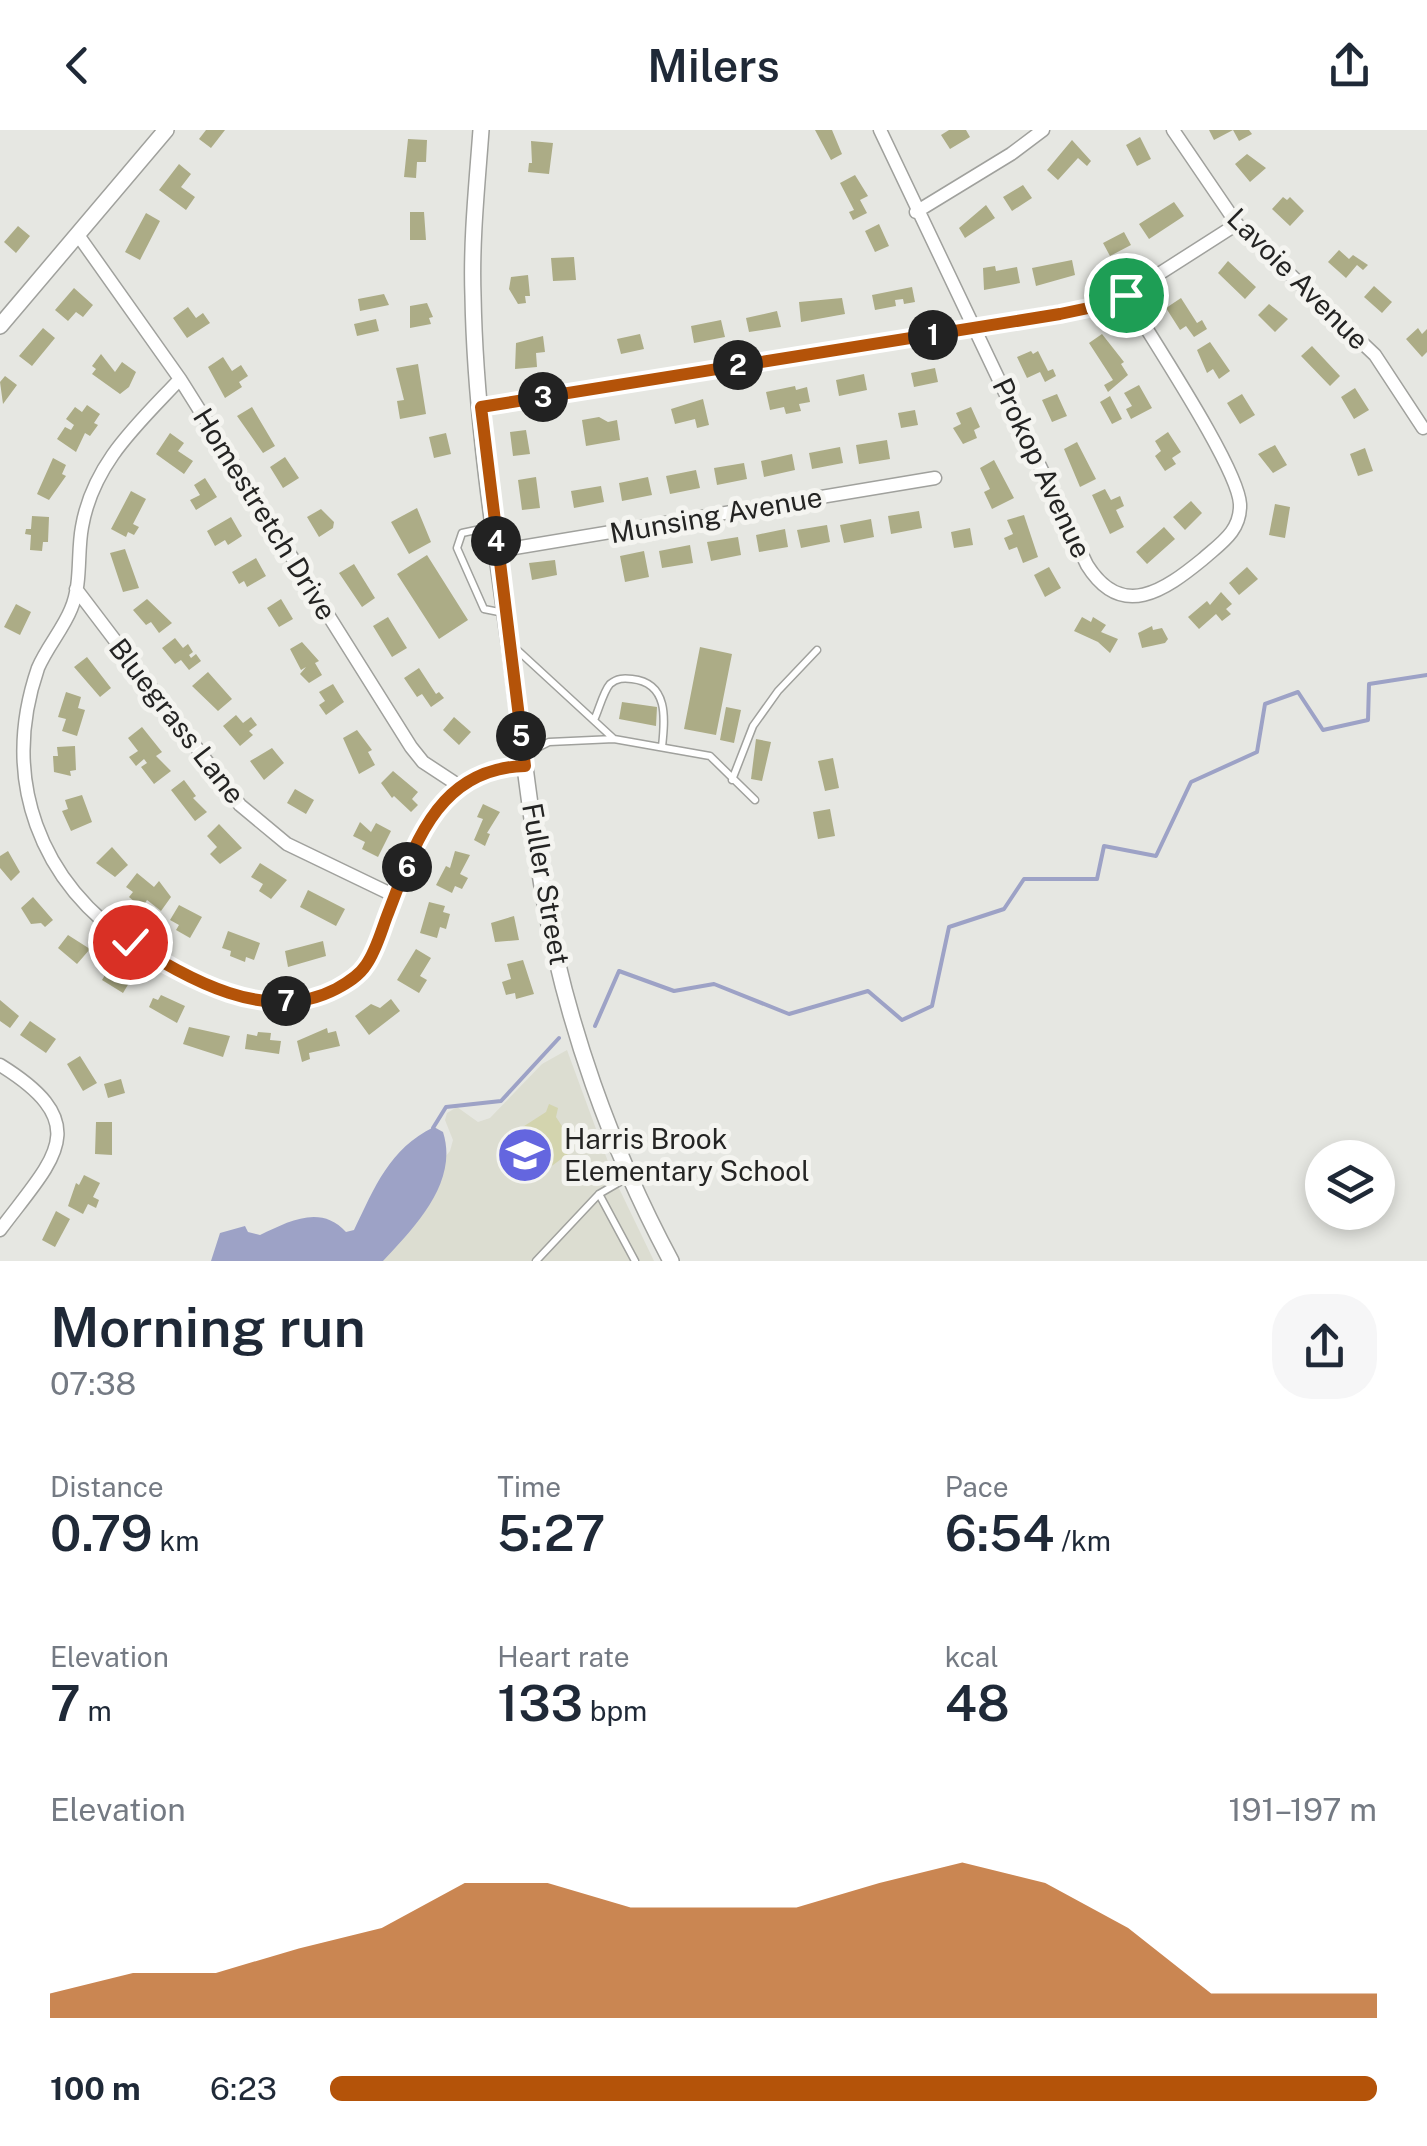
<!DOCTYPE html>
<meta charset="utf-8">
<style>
body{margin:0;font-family:"Public Sans",sans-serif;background:#f6f6f7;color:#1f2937;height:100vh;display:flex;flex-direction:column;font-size:38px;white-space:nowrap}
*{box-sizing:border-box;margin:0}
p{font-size:32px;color:#747a83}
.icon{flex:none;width:55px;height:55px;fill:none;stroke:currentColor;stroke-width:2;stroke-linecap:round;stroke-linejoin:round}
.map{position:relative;height:1131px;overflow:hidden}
.details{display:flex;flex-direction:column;background:#fff;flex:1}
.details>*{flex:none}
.buttons{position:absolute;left:1305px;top:1010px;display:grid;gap:20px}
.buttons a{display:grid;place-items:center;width:90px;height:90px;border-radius:50%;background:#fff;box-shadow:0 5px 15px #0003;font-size:50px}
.pin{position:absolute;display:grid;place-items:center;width:85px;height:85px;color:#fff;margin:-42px;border:5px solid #fff;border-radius:50%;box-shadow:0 2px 10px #0007}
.km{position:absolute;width:50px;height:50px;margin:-25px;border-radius:50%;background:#222;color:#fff;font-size:28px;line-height:50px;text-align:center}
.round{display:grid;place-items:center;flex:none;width:105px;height:105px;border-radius:40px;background:#f6f6f7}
.head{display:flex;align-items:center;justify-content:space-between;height:170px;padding:0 50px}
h1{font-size:55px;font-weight:600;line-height:75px}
.figures{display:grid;grid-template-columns:repeat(3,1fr);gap:15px;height:170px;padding:10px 50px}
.figures div{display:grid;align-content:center}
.figures b{font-size:50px;font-weight:600}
.figures small{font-size:28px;font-weight:400}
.figures p{font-size:28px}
.chart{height:280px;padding:20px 50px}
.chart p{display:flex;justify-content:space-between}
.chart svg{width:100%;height:180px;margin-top:10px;fill:#b45309;opacity:.7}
ul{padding:0 50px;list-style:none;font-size:32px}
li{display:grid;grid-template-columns:160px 120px 1fr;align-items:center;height:75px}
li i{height:25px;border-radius:12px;background:#b45309}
header{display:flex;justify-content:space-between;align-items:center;height:130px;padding:0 50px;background:#fff;font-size:45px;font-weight:600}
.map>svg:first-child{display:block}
.built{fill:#dcddd1}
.green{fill:#d3d4ae}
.water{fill:#9da2c6}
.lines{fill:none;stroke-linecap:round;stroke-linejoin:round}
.stream{stroke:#9da2c6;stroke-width:4}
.building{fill:#acac86}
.service-casing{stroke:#a0a19d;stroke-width:9}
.minor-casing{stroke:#a0a19d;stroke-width:15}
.tertiary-casing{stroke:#a0a19d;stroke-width:18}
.service{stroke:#fff;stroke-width:6}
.minor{stroke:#fff;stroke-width:12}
.tertiary{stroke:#fff;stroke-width:15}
.route-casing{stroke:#fff;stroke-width:20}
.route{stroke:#b45309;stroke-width:12}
.labels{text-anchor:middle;stroke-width:10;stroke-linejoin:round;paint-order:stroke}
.street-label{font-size:28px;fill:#242423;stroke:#f4f4f0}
.poi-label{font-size:28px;fill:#242423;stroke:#f4f4f0;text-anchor:start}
</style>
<header><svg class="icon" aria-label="back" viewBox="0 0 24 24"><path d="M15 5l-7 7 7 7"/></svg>Milers<svg class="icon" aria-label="share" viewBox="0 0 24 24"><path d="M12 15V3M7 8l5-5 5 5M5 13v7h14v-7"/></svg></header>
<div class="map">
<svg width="1427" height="1131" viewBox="0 0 1427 1131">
<rect width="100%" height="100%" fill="#e6e7e2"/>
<path class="built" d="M567,920L614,1048L654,1131H359L450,1021L453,1010L445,990L447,983L457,977L478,992L490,988L542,934Z"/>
<path class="green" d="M549,974L558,978L556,987L573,1013L572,1021L549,1038L534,1037L518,1012V1000L546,982Z"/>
<path class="water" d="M434,997L443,1002C459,1052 415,1097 383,1131H211L220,1103L245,1096L248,1102L260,1105C289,1091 321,1074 346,1102L354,1100C375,1057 389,1019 434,997Z"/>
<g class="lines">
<path class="stream" d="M595,896L619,841L674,861L714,854L789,884L868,861L902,890L932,876L949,797L1004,779L1024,749H1097L1104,716L1156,726L1191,652L1257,622L1265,574L1298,562L1323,600L1368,590L1369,554L1427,545
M433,998L446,977L501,971L559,908"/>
</g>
<path class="building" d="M206,0H225L211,18L199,9Z
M815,0H832L842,24L831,30Z
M949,0H966L970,7L950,19L941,5Z
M1209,0H1249L1252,4L1239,11L1233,0L1214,10Z
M1140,7L1151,29L1137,36L1126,15Z
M408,9L427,10L426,32H417L416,48L404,47Z
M1072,10L1091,31L1087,36L1078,28L1058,50L1047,40Z
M531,11L553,13L549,44L528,42L529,33H532Z
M1247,24L1266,38L1250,52L1235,34Z
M179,34L191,44L181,57L195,67L186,80L159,60Z
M855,45L868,66L860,70L867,83L853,90L849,82L854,80L840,53Z
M1023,55L1032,68L1012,81L1003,67Z
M1283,67L1287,70L1290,67L1304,81L1290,96L1272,79Z
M1174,72L1184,86L1149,109L1139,94Z
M986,75L995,88L965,108L959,98Z
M410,82H424L426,110H410Z
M146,83L160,91L140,130L125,122Z
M879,94L889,116L875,122L865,101Z
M18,96L30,106L16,123L4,112Z
M1124,102L1131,115L1110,126L1103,113Z
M1339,120L1349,129L1353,125L1368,135L1363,140L1357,135L1346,148L1328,132Z
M574,127L576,150L553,151L551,128Z
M1072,130L1075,145L1036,156L1032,138Z
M1228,131L1256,157L1245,169L1218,143Z
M995,136L996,141L1017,137L1020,153L984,160L983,138Z
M528,145L530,166H525L526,173L518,174L509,159L511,147Z
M1374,156L1392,172L1382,183L1364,167Z
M912,157L915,172L904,174L903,169L895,170L896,176L875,180L872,165Z
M74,158L93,175L83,187L76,182L68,191L55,180Z
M384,164L389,175L360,181L358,169Z
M842,168L845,184L801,192L799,172Z
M1181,168L1197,193L1202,190L1207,199L1194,207L1186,196L1180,200L1166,178Z
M427,173L433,187L429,188L431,194L410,198V176Z
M1269,174L1288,189L1275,202L1258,185Z
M188,177L196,188L203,183L210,193L187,208L173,188Z
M777,181L781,197L749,202L746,188Z
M376,189L379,201L357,206L354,194Z
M721,190L725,207L694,213L691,196Z
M43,198L55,208L32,236L19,226Z
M1418,198L1422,204L1427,199V222L1422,227L1406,209Z
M640,204L644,219L621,224L617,209Z
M1102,204L1124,232L1121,234L1128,245L1108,262L1104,255L1113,250L1089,213Z
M543,206L545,222L536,223L537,237L515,239L516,213Z
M1210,212L1230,241L1219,249L1213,239L1207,243L1197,220Z
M1312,216L1340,246L1330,256L1301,226Z
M1031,221L1033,224L1038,221L1048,241L1053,239L1056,246L1045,252L1040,242L1027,248L1017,227Z
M101,224L115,242L122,232L136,242L129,257L120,264L92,244L96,239L92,236Z
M223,227L232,241L241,235L248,246L239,252L242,257L225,268L208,237Z
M418,234L426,284L400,289L397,271L404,270L396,238Z
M935,238L938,252L914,257L911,243Z
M864,244L867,260L839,266L836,250Z
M5,246L17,255L3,274L0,252Z
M1139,255L1152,278L1131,289L1126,279L1132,276L1124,263Z
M795,256L796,260L807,257L810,272L799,274L801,281L786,284L784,277L770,280L766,262Z
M1355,258L1369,280L1354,289L1341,267Z
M1057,264L1067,286L1052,292L1042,270Z
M1242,264L1255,285L1240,294L1227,273Z
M1110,266L1122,289L1112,294L1100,272Z
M703,269L709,295L697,298L695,289L675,294L671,279Z
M87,275L100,284L94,293L98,295L90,306L85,303L76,322L57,309L65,297L71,300L74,295L66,289L75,277L82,282Z
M252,277L275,316L263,323L237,286Z
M971,277L980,297L974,300L977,308L963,314L953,298L961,294L956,283Z
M915,280L918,295L901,298L898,283Z
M599,287L608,292L617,290L620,310L586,316L582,290Z
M526,300L530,324L513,326L510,302Z
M1168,302L1181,322L1172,328L1176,334L1165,341L1155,326L1161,321L1155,311Z
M170,303L184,313L178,321L193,331L184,344L156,324Z
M446,303L451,324L434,328L429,307Z
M887,310L890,329L859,334L856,315Z
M1077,312L1096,349L1080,357L1064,319Z
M1275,315L1287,335L1273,343L1258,324Z
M840,317L843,333L812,339L809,323Z
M1365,318L1373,341L1358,346L1350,324Z
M792,324L795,340L764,347L761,331Z
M285,327L299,348L283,358L270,337Z
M53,328L66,335L62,344L66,346L49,370L37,364Z
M994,330L1014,368L992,379L984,362L990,359L980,338Z
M744,333L747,349L717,355L714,338Z
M696,340L700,358L670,364L666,346Z
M536,347L540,378L522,380L518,350Z
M648,347L652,365L622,371L619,353Z
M205,348L217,367L196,380L190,370L200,365L194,355Z
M601,356L604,372L574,378L571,361Z
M1105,359L1111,370L1120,366L1124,376L1116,380L1124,397L1110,404L1092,365Z
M131,361L146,369L133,394L139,397L134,405L128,402L126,407L111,399Z
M1191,371L1202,383L1185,400L1173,387Z
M1275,374L1290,377L1285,408L1269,405Z
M417,378L431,412L409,424L391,392Z
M321,379L334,392L333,398L319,407L307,387Z
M919,381L922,398L891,404L888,386Z
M1024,385L1038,427L1023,433L1017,417L1009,420L1004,408L1013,404L1007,390Z
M32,386L49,387L48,412H43L42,421L30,420L31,405L25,404L26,399H31Z
M231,387L242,406L228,415L225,410L215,416L207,401Z
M871,389L874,407L844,413L840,395Z
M827,395L830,412L801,418L797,400Z
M1164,397L1175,409L1147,434L1136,422Z
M970,398L973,415L954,418L951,402Z
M785,399L788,417L759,422L756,405Z
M738,407L741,425L711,431L707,412Z
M690,415L693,433L662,438L659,421Z
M125,419L139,458L123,462L110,423Z
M644,421L649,447L625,452L620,426Z
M427,425L468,490L439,509L397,444Z
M256,428L266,446L247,457L244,451L239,454L232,442Z
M555,430L557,445L532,450L529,433Z
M354,434L375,468L362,477L339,443Z
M1049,437L1061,458L1045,467L1034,445Z
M1247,437L1258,449L1239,465L1229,453Z
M1221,462L1232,474L1226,479L1231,484L1222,491L1216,484L1199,499L1188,487L1207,471L1210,475Z
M147,469L172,493L159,503L151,492L146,495L133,480Z
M281,469L293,489L279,497L267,478Z
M16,474L31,482L20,505L4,497Z
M388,487L407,518L392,527L373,496Z
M1082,487L1091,492L1093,487L1106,495L1101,502L1118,509L1110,523L1098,512L1074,501Z
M1152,496L1153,500L1162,498L1168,509L1165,513L1142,518L1138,503Z
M175,508L183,518L188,514L193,522L189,525L191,528L196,524L201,531L189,540L181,530L175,534L162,518Z
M302,512L319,531L315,533L322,545L309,553L300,544L306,537L301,540L290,519Z
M700,517L732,524L716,605L684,599Z
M87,527L111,558L100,567L74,537Z
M419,538L436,564L439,562L444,568L431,577L422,564L417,567L404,548Z
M208,542L232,569L218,581L192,556Z
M333,554L344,572L326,585L319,575L325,571L319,562Z
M66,562L81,567L78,578L85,580L77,606L62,601L66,589L58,587Z
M622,572L657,577L656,596L619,589Z
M726,577L741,580L734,613L720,610Z
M236,585L243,593L251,587L257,595L249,601L253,605L240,616L223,596Z
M454,587L471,602L459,615L443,600Z
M142,597L162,622L156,626L171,641L154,654L141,637L147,633L144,629L136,636L129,627L138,621L128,608Z
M357,600L372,620L368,622L375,635L359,644L343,608Z
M756,609L771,612L762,651L751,649Z
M75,616L76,640L70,641L71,646L54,642L53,626H58L57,617Z
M272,618L284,633L264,650L250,631Z
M833,628L839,658L825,661L818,631Z
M393,641L418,662L412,669L418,675L411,682L394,666L392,668L381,653Z
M184,650L196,666L193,668L207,682L195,691L171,660Z
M295,659L314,670L306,684L287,673Z
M82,665L92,692L71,701L62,681L68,679L65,670Z
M483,674L500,682L487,703L490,704L485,716L474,710L483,689L477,687Z
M830,679L835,706L818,709L813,682Z
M360,692L371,702L376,693L391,701L378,727L362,719L365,712L353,706Z
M219,694L242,718L220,734L210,724L217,717L207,706Z
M112,717L128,735L115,747L96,733Z
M8,721L20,742L11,751L0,738V726Z
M455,721L470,725L460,744L468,748L462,759L455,756L452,763L436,755L446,736L450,738Z
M260,733L287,750L271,769L259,761L263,754L251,747Z
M137,743L154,757L159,751L171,767L161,781L147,770L142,778L129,767L133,762L126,757Z
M308,760L345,779L336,796L300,777Z
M33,767L53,790L45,797L41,793L31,794L21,778Z
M429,772L445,776L443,782L450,784L446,799L440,797L437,808L420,803Z
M179,775L202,787L190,808L176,800L179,795L170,790Z
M514,786L519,810L495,812L491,793Z
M228,801L260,813L254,830L246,827L245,832L230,826L231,821L222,818Z
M68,805L90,819L77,834L58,818Z
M323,811L326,826L288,837L285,821Z
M416,819L431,828L420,846L427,850L419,863L397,850Z
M523,830L534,864L516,869L515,863L506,865L502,852L511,849L507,834Z
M111,835L132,848L123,863L102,850Z
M161,865L185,876L177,893L149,877L153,868L158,870Z
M391,869L400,881L369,905L355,886L371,874L380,878Z
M0,870L19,886L10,898L0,891Z
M30,891L56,909L46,923L20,905Z
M189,897L230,906L223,927L183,914Z
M327,898L328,903L336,901L340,916L309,923L310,929L302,932L297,911Z
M258,902L271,903L270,910L281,911L279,924L245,919L247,904L257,906Z
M80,926L97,953L83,961L67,934Z
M121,949L125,963L108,968L104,954Z
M96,992H112V1025L95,1024Z
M84,1045L100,1053L93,1067L99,1070L96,1078L88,1074L83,1084L68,1076L76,1053L79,1055Z
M56,1081L70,1089L55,1117L42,1110Z"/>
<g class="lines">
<g class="service-casing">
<path id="service" d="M490,397L462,403L457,418L484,479L504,483
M513,516L614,609
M594,590C599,580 603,562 610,554C617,548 624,548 632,549C669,553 665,589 662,617
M525,624L549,612L614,609L710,626L755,670
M732,650L753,596L778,561L817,520
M599,1064L635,1131
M536,1131L599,1064L630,1046"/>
</g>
<g class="minor-casing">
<path id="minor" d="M880,0L1087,435C1122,491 1165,460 1203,429C1221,413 1241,401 1240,374C1238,337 1149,205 1126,165
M1173,0L1237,94L1375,225L1423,298
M916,82L1011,24L1043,0
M78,105L180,249L411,617L423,632L458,655
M180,249C138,294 93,333 82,397C77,423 82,454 71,479C63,499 47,517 38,538C0,649 39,753 136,816C178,843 230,874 282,871C312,870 343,863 363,838C376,824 381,801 388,784C415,713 437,638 525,635
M481,277L1098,176L1126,165L1237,94
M497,421L935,348
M76,459L240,675L287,714L395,766
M0,935C97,995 53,1029 0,1100"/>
</g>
<g class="tertiary-casing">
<path id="tertiary" d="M481,0C477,55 471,111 473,166C475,284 494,403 510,520C521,603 530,686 544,768C566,893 611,1019 671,1131
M0,196L166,0"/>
</g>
<use href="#service" class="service"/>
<use href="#minor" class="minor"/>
<use href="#tertiary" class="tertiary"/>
</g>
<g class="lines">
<g class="route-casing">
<path id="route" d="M130,812C188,849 267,895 336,859C347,853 359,846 366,835C376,821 381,802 387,786C414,716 437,638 525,636L481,277L1060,184L1098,176L1126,165"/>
</g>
<use href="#route" class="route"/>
</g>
<defs>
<g id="school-disc" transform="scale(2.875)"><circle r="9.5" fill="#6466df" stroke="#f4f4f0"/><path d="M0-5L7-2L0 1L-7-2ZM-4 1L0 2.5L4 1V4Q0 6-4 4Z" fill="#fff"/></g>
</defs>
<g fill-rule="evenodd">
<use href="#school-disc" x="525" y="1025"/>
</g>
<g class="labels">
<g class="street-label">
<text transform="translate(1298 149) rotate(45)" y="10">Lavoie Avenue</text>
<text transform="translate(1042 338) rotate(65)" y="10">Prokop Avenue</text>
<text transform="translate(265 384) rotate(58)" y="10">Homestretch Drive</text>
<text transform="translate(716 385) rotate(-10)" y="10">Munsing Avenue</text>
<text transform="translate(177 591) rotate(52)" y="10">Bluegrass Lane</text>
<text transform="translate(546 754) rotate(80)" y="10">Fuller Street</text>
</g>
<g class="poi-label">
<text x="564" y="1019">Harris Brook<tspan x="564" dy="32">Elementary School</tspan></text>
</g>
</g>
</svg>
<div class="buttons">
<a><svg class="icon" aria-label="layers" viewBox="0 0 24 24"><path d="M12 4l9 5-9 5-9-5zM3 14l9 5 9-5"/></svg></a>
</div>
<div class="pin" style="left:1126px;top:165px;background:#1e9e55"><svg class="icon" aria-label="arrive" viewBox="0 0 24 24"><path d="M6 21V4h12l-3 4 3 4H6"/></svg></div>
<div class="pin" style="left:130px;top:812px;background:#d93025"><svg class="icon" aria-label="check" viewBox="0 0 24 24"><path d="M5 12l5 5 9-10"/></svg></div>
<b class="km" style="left:933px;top:205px">1</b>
<b class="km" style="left:738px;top:235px">2</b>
<b class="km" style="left:543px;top:267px">3</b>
<b class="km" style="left:496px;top:411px">4</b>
<b class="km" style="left:521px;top:606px">5</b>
<b class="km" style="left:407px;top:737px">6</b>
<b class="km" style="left:286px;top:871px">7</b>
</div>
<section class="details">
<div class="head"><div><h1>Morning run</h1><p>07:38</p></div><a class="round"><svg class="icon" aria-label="share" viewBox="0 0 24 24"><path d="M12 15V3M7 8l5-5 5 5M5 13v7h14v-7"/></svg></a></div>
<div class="figures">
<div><p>Distance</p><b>0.79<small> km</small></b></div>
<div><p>Time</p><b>5:27</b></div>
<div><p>Pace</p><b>6:54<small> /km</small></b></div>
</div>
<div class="figures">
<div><p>Elevation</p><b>7<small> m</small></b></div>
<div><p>Heart rate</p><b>133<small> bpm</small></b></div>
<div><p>kcal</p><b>48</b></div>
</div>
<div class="chart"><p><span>Elevation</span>191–197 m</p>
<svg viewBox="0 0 160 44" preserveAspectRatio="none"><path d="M0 44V38L10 33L20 33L30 27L40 22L50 11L60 11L70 17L80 17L90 17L100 11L110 6L120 11L130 22L140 38L150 38L160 38V44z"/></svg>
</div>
<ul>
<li><b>100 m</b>6:23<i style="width:100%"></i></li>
</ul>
</section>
